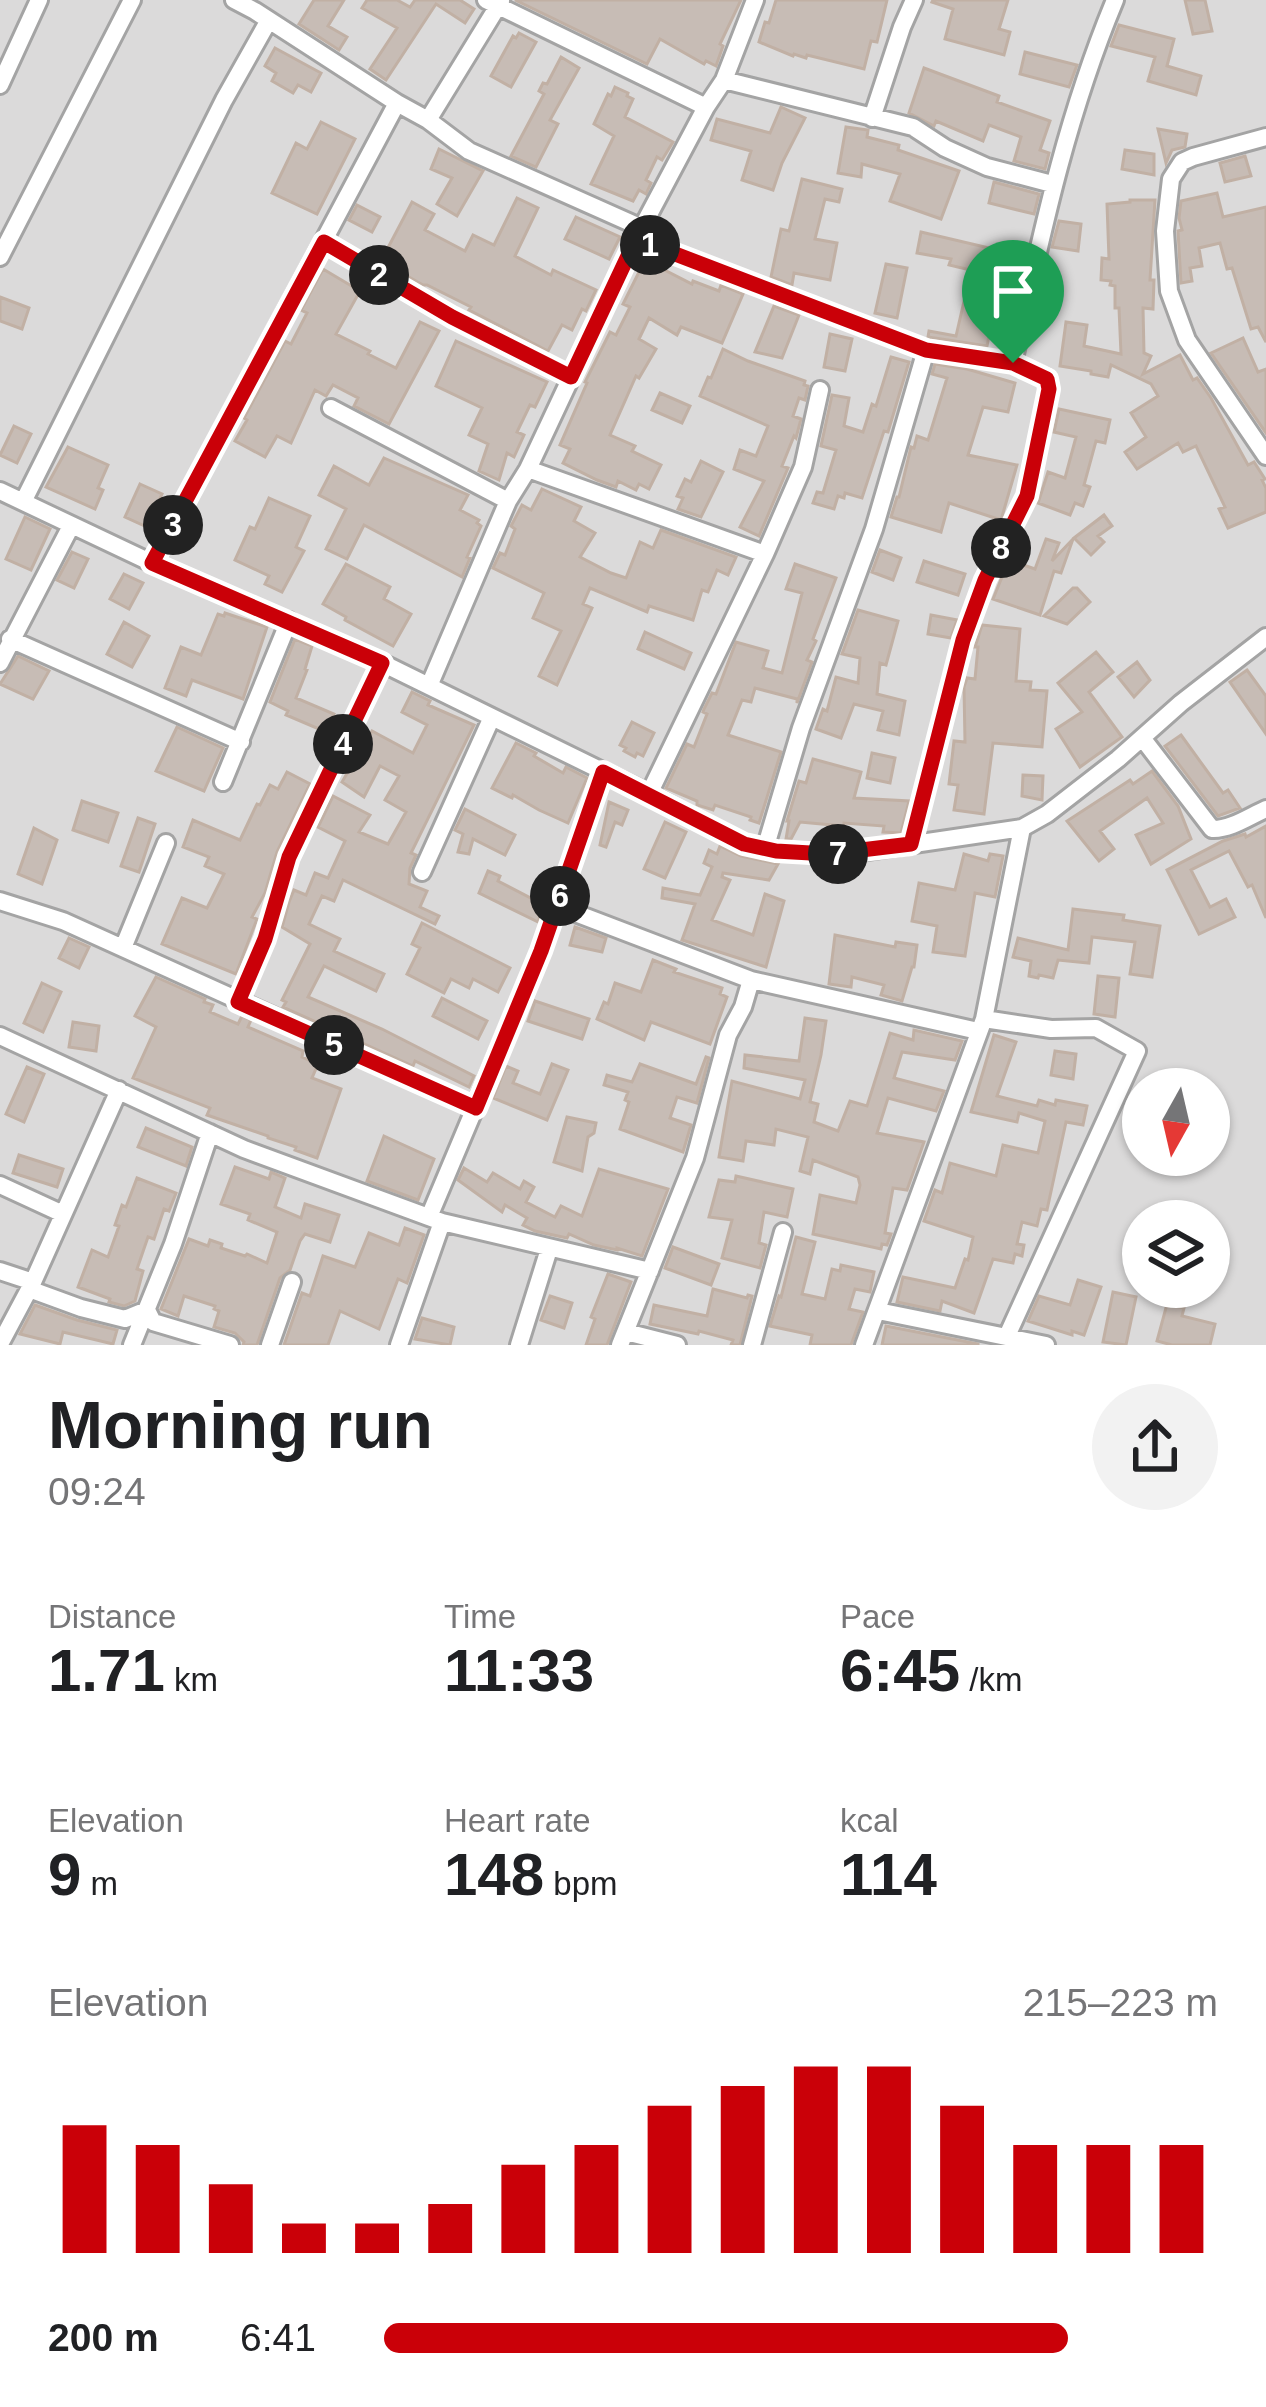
<!DOCTYPE html>
<meta charset="utf-8">
<style>
body{margin:0;font-family:Helvetica,sans-serif;background:#f2f2f2;color:#202124;height:100vh;display:flex;flex-direction:column;font-size:45px;white-space:nowrap}
*{box-sizing:border-box;margin:0}
p{font-size:39px;color:#757577}
.icon{flex:none;width:66px;height:66px;fill:none;stroke:currentColor;stroke-width:2;stroke-linecap:round;stroke-linejoin:round}
.map{position:relative;height:1345px;overflow:hidden}
.side{display:flex;flex-direction:column;background:#fff;flex:1}
.side>*{flex:none}
.needle{width:78px;rotate:188deg}
.fabs{position:absolute;left:1122px;top:1068px;display:grid;gap:24px}
.fabs a{display:grid;place-items:center;width:108px;height:108px;border-radius:50%;background:#fff;box-shadow:0 3px 9px #0004;font-size:60px}
.pin{position:absolute;display:grid;place-items:center;width:102px;height:102px;color:#fff;margin:-123px -51px;border-radius:50% 50% 50% 0;rotate:-45deg;box-shadow:0 0 12px #0007}
.pin .icon{rotate:45deg}
.km{position:absolute;width:60px;height:60px;margin:-30px;border-radius:50%;background:#222;color:#fff;font-size:33px;line-height:60px;text-align:center}
.round{display:grid;place-items:center;flex:none;width:126px;height:126px;border-radius:63px;background:#f2f2f2}
.summary{display:flex;align-items:center;justify-content:space-between;height:204px;padding:0 48px}
h1{font-size:66px;font-weight:700;line-height:90px}
.figures{display:grid;grid-template-columns:repeat(3,1fr);gap:18px;height:204px;padding:12px 48px}
.figures div{display:grid;align-content:center}
.figures b{font-size:60px;font-weight:700}
.figures small{font-size:33px;font-weight:400}
.figures p{font-size:33px}
.chart{height:336px;padding:24px 48px}
.chart p{display:flex;justify-content:space-between}
.chart svg{width:100%;height:216px;margin-top:12px;stroke:#ca0008;stroke-width:6}
ul{padding:0 48px;list-style:none;font-size:39px}
li{display:grid;grid-template-columns:192px 144px 1fr;align-items:center;height:90px}
li i{height:30px;border-radius:15px;background:#ca0008}
.map>svg:first-child{display:block}
.residential{fill:#dbdada;fill-rule:evenodd}
.building{fill:#c7bcb5;stroke:#c1b0a4;stroke-width:3}
.lines{fill:none;stroke-linecap:round;stroke-linejoin:round}
.minor-casing{stroke:#a4a4a4;stroke-width:22}
.minor{stroke:#fff;stroke-width:16}
.route-casing{stroke:#fff;stroke-width:24}
.route{stroke:#ca0008;stroke-width:15}
</style>
<div class="map">
<svg width="1266" height="1345" viewBox="0 0 1266 1345">
<rect width="100%" height="100%" fill="#efeae2"/>
<path class="residential" d="M0,0H1266V1345H0ZM1143,1089H1209V1155H1143ZM1143,1221H1209V1287H1143Z"/>
<path class="building" d="M314,0H344L328,26L347,37L339,50L299,24Z
M367,0H397L410,7L415,0H460L474,9L465,23L436,4L386,80L370,69L397,28L362,8Z
M515,0H741L720,44L723,46L716,66L706,61L704,64L660,39L647,64Z
M776,0H887L877,42L871,41L864,69L807,55L806,58L794,54L793,56L759,42L765,22L769,23Z
M933,0H1008L999,29L1010,32L1004,55L945,39L953,9L932,2Z
M1185,0H1205L1212,31L1193,34Z
M1119,25L1174,39L1167,66L1201,76L1196,95L1148,81L1155,57L1111,46Z
M519,33L536,42L511,87L491,76L513,36L516,38Z
M275,48L321,73L311,92L298,85L293,93L272,81L276,73L265,66Z
M1025,52L1077,65L1069,87L1020,74Z
M561,57L579,68L550,120L558,124L536,167L511,156L544,94L539,91L543,83L547,84Z
M924,68L999,96L997,102L1050,121L1040,150L1049,153L1045,169L1014,161L1021,137L989,125L983,141L936,121L934,126L909,113Z
M615,87L628,93L627,96L633,99L625,117L673,142L662,160L657,157L646,180L651,183L646,194L639,190L633,201L591,184L614,136L594,124L608,94L611,96Z
M781,107L805,118L782,163L773,190L742,180L751,151L711,140L717,119L770,133Z
M321,122L355,139L317,214L272,193L296,143L307,149Z
M846,127L868,130L867,137L899,145L898,150L959,171L941,219L890,201L900,174L862,164L861,177L838,173Z
M1158,129L1187,134L1185,147L1172,150L1166,163Z
M439,149L483,171L457,216L437,204L452,178L431,169Z
M1125,150L1154,154V175L1122,169Z
M1245,156L1251,176L1225,182L1220,163Z
M802,179L842,189L839,202L825,199L815,239L837,243L830,280L794,273L792,285L771,277L781,229L789,231Z
M994,182L1039,194L1034,214L989,203Z
M1217,193L1223,217L1266,207V342L1258,327L1251,329L1232,268L1227,269L1220,243L1199,248L1202,266L1190,268L1192,281L1181,283L1178,231L1182,230L1179,218L1181,201Z
M517,198L538,208L515,256L551,275L553,270L596,290L586,311L582,309L572,330L562,325L548,351L469,310L471,307L427,285H423L381,261L412,202L434,214L425,230L465,251L473,235L494,245Z
M1130,200H1155L1150,280H1154L1153,309L1143,308L1144,353L1151,356L1143,374L1180,355L1193,380L1197,378L1211,398L1248,465L1254,462L1265,479L1262,480L1266,488V512L1228,528L1219,509L1225,507L1196,446L1183,452L1178,443L1137,469L1125,452L1146,437L1131,413L1158,396L1151,384L1111,365L1108,377L1091,374V371L1060,366L1066,322L1087,325L1084,346L1121,354L1119,308H1115V286L1110,285L1111,281L1101,280L1102,258L1109,259L1107,204L1130,202Z
M357,205L380,217L372,232L349,220Z
M576,217L620,237L609,259L565,239Z
M1059,221L1081,224L1078,251L1052,247Z
M921,232L1019,255L1015,275L994,270L988,302L1011,307L1006,330L991,326L987,346L928,337L929,331L956,336L965,297L978,300L983,273L949,265L951,259L917,253Z
M645,260L692,284L693,281L719,291L721,285L743,294L722,343L681,327L677,335L649,318L639,339L656,349L639,378L636,376L610,435L635,446L632,451L661,465L649,489L639,484L636,490L618,481L616,487L597,480L563,463L570,449L560,445L587,383L585,382L610,332L616,335L630,307L623,304Z
M886,264L907,268L897,318L875,313Z
M323,269L360,291L336,334L370,351L368,354L396,368L420,322L439,331L389,424L354,406L358,398L333,385L326,396L315,390L291,443L277,436L265,457L235,441L247,420L244,418L285,341L291,344L307,313L301,310Z
M0,297L29,308L22,329L0,321Z
M774,306L799,315L782,358L755,352Z
M830,334L852,339L845,371L824,367Z
M1243,338L1258,372L1266,369V433L1211,353Z
M456,341L547,382L535,407L530,405L517,432L524,435L514,457L507,453L499,480L479,471L488,444L469,435L482,408L436,386Z
M723,349L748,361L805,381L804,385L808,386L805,400L799,398L793,416L801,419L796,438L794,436L782,466L788,468L759,536L740,527L764,481L734,469L740,450L756,456L768,426L700,396L708,377L711,378Z
M891,357L909,362L888,432L884,431L862,498L845,493L844,498L838,496L834,509L813,503L817,492L823,493L836,450L821,446L832,395L849,398L844,426L863,432L872,404L876,406Z
M935,364L967,369L1015,383L1008,412L983,407L968,455L1017,465L1001,520L949,503L941,532L891,517L897,497H899L911,447L914,448L917,436L928,440L947,378L932,374Z
M660,393L690,406L682,423L652,410Z
M1059,409L1110,420L1105,443L1096,441L1084,485L1090,487L1083,506L1075,503L1070,515L1038,503L1048,472L1065,478L1076,437L1054,432Z
M14,426L31,434L17,463L0,455Z
M68,447L108,465L98,488L103,490L95,509L46,487Z
M384,458L468,495L460,510L479,520L477,523L481,526L467,557L470,558L462,577L364,525L347,559L326,549L346,509L319,495L334,466L369,485Z
M701,461L723,472L701,517L678,509L683,498L677,496L685,479L691,482Z
M140,484L162,494L147,527L125,517Z
M542,489L581,507L574,521L595,533L580,557L611,573L626,578L640,542L653,548L661,530L736,557L728,575L717,570L708,592L702,590L693,620L649,606L647,612L590,588L583,604L592,608L557,685L539,676L561,631L533,618L544,593L493,568L500,553L505,555L515,529L511,526L522,505L531,510Z
M269,498L310,516L296,547L304,551L282,592L265,584L269,576L235,560L250,527L255,529Z
M1104,515L1112,526L1098,536L1104,542L1091,555L1074,538Z
M25,517L50,529L31,570L6,559Z
M1046,539L1059,543L1052,561L1073,539L1061,573L1054,571L1040,615L993,599L1009,560L1035,569Z
M880,550L901,558L893,580L872,572Z
M72,552L88,559L74,588L57,580Z
M924,561L965,574L958,595L917,582Z
M346,564L390,587L384,599L411,614L393,646L345,620L346,617L323,604Z
M795,564L836,578L813,639L816,641L807,660L812,662L797,703V699L755,688L751,702L742,700L728,735L781,752L759,823L750,820L751,817L715,805L713,810L697,805V801L666,788L687,744L694,747L707,714L703,712L704,709L712,693L716,694L736,642L768,651L763,668L782,673L802,593L786,589Z
M124,574L143,583L129,609L110,599Z
M1073,588H1077L1090,602L1067,624L1044,616Z
M858,610L898,621L886,665L880,663L877,694L905,701L899,735L878,730L883,711L854,704L841,738L816,729L823,709L827,711L836,677L858,683L860,658L842,654Z
M225,613L267,627L243,699L192,680L186,696L165,688L181,647L201,655L218,614L224,616Z
M931,615L957,620L951,638L928,634Z
M124,622L149,636L132,667L107,654Z
M982,625L1020,629L1016,681L1031,682L1030,690L1047,691L1042,747L993,743L984,814L954,810L958,785L949,784L954,741L965,742L964,687L967,678L975,679L978,647H975Z
M645,632L691,653L684,669L638,649Z
M295,639L312,646L305,669L307,670L296,698L334,714L326,732L286,715L288,711L270,702Z
M1096,652L1113,672L1089,692L1122,737L1080,767L1056,729L1082,712L1058,683Z
M18,656L49,671L33,699L0,684Z
M1137,662L1150,680L1134,697L1118,677Z
M1247,670L1266,696V734L1230,682Z
M412,692L430,701L428,705L474,725L411,853L416,855L410,868L409,884L427,891L420,907L439,916L435,924L343,880L334,901L322,896L309,924L340,939L334,951L384,974L376,991L324,966L308,997L382,1029L474,1076L469,1087L415,1061L413,1066L283,1007L286,1002L282,1000L310,944L282,927L289,902L294,890L306,895L315,873L328,878L345,841L318,827L333,796L370,815L359,832L388,844L406,812L385,800L399,776L380,766L364,797L342,782L372,731L413,753L427,725L402,712Z
M632,722L654,733L643,756L637,753L635,757L624,751L626,748L620,745Z
M177,727L223,748L204,791L156,771Z
M1181,735L1223,793L1228,790L1240,808L1218,816L1165,746Z
M516,743L536,753L534,756L563,773L566,767L587,778L568,823L539,810L513,795L512,798L492,788Z
M872,753L895,758L890,783L867,778Z
M813,759L861,772L854,798L909,801L901,833L883,832L884,826L844,823V826L800,822L791,839H786L789,821H787L799,781L806,783Z
M1152,771L1178,806L1191,839L1151,864L1136,835L1163,823L1147,798L1100,831L1114,849L1099,861L1067,821L1130,780L1133,784Z
M287,772L310,784L277,852L265,893L252,917L257,919L236,974L162,944L182,898L207,908L224,874L205,866L209,857L183,847L193,820L240,840L257,804L260,805L270,785L278,789Z
M1023,775L1043,776L1042,800L1022,796Z
M82,801L118,813L108,842L73,830Z
M609,802L628,810L622,825L615,822L606,847L600,845Z
M465,809L515,835L505,855L473,839L469,854L458,852L463,834L455,830Z
M138,818L155,824L139,872L121,866Z
M665,822L686,832L665,878L644,869Z
M1266,826V918L1252,885L1248,887L1229,851L1191,870L1210,907L1226,899L1235,917L1199,934L1167,870L1223,841L1245,834L1246,837Z
M34,828L57,840L42,884L18,874Z
M720,846L741,856L778,864L769,880L723,873L722,877L730,880L712,920L753,935L765,894L784,901L766,967L682,940L695,904L662,898L663,888L700,895L712,867L704,863L709,850L717,854Z
M964,854L988,861L990,854L1003,856L995,897L975,893L965,956L933,952L937,926L912,921L919,883L955,890Z
M488,871L500,876L498,881L544,905L538,922L479,893Z
M1073,909L1124,915L1123,920L1160,926L1152,977L1130,974L1135,942L1092,937L1089,963L1058,960L1053,978L1039,975L1038,978L1029,976L1031,961L1013,957L1018,938L1068,950Z
M422,923L510,968L498,992L473,979L469,988L451,979L444,993L407,974L420,948L412,944Z
M575,927L606,938L602,952L570,945Z
M835,935L895,947L896,942L917,945L914,967H912L902,1001L881,995L884,985L852,977L851,987L829,984Z
M69,938L89,947L79,968L59,958Z
M653,960L676,969L674,972L722,988L720,994L727,997L710,1044L651,1022L644,1040L597,1019L604,1002L608,1004L615,983L641,992Z
M1098,976L1119,978L1115,1017L1094,1014Z
M156,977L205,999L204,1002L213,1005L210,1012L238,1024L242,1016L251,1020L248,1027L303,1051L302,1057L318,1064L312,1078L341,1089L317,1158L295,1150L296,1147L268,1138V1136L207,1115L210,1108L133,1078L156,1027L135,1016Z
M42,983L61,992L43,1032L24,1023Z
M442,998L487,1021L478,1039L433,1016Z
M535,1001L589,1019L582,1039L528,1021Z
M805,1018L826,1021L821,1055L810,1102L818,1104L814,1122L838,1131L850,1101L867,1106L890,1033L913,1040L914,1030L962,1041L955,1060L902,1052L894,1078L944,1091L936,1111L888,1098L877,1133L924,1142L907,1190L893,1188L885,1233L891,1234L887,1245L882,1244L881,1249L813,1234L820,1195L856,1203L860,1185L858,1177L813,1160L810,1174L800,1171L808,1137L776,1129L774,1145L746,1141L743,1161L719,1157L732,1081L800,1099L805,1080L744,1068L745,1055L799,1061Z
M73,1022L99,1026L96,1051L69,1047Z
M994,1035L1016,1042L997,1096L1037,1106L1039,1100L1055,1105L1056,1100L1087,1106L1083,1125L1066,1122L1047,1210L1041,1209L1037,1226L1022,1222L1017,1244L1024,1245L1022,1256L1015,1254L1013,1263L993,1259L974,1313L942,1301L940,1311L897,1302L903,1277L955,1288L965,1259L968,1260L973,1237L924,1221L935,1190L942,1193L950,1163L996,1176L1003,1145L1038,1153L1045,1121L1019,1113L1017,1122L971,1112Z
M1055,1051L1076,1054L1073,1079L1051,1075Z
M706,1057L709,1058L697,1103L677,1097L670,1118L691,1125L683,1152L620,1129L629,1102L625,1100L628,1092L604,1085L607,1075L632,1082L640,1064L696,1084Z
M552,1064L568,1070L547,1120L493,1098L506,1066L518,1071L513,1083L540,1094Z
M27,1067L44,1074L24,1122L6,1114Z
M567,1117L596,1123L594,1133L588,1137L582,1171L554,1162Z
M146,1128L192,1147L186,1166L138,1147Z
M384,1136L434,1159L418,1200L367,1181Z
M19,1155L63,1169L57,1187L13,1173Z
M235,1167L269,1179L271,1172L285,1178L275,1207L301,1218L305,1204L339,1215L330,1242L305,1234L300,1241L290,1270L280,1278L257,1345H243L244,1342L235,1333L214,1327L219,1311L214,1309L215,1306L184,1296L178,1316L161,1309L189,1239L208,1246L210,1240L222,1244L221,1248L245,1256L247,1254L267,1263L277,1232L248,1220L250,1214L221,1204Z
M464,1168L487,1182L493,1173L520,1189L524,1181L534,1187L526,1202L555,1217L561,1206L582,1216L599,1169L668,1189L642,1256L617,1248V1250L594,1245L569,1234L567,1238L535,1231L523,1225L527,1218L505,1205L502,1212L458,1180Z
M736,1176L793,1189L787,1217L764,1212L759,1243L766,1245L760,1268L722,1258L732,1220L709,1217L719,1180L735,1182Z
M137,1178L176,1193L169,1211L164,1209L154,1239L148,1237L137,1269L143,1271L135,1301L124,1306L109,1302L110,1299L78,1287L92,1250L108,1257L119,1226L115,1225L122,1205L126,1207Z
M405,1228L424,1235L407,1283L398,1279L379,1329L340,1311L328,1345H284L302,1293L310,1296L323,1256L355,1267L369,1233L399,1245Z
M796,1237L815,1242L802,1294L825,1299L832,1269L840,1271L841,1265L874,1272L870,1292L855,1289L849,1309L863,1312L851,1345H810L812,1335L770,1326L779,1296L781,1297Z
M673,1247L719,1264L711,1285L665,1268Z
M608,1274L631,1282L607,1345H586L595,1319L591,1317Z
M1078,1280L1101,1287L1084,1335L1072,1331V1335L1028,1321L1039,1296L1070,1305Z
M713,1289L747,1298L748,1295L752,1296L740,1345H731L733,1340L699,1331L698,1334L650,1324L654,1305L707,1316Z
M1113,1292L1136,1297L1126,1345L1103,1342Z
M550,1296L572,1303L564,1328L541,1320Z
M1167,1304L1184,1308L1182,1316L1215,1324L1210,1345H1172L1157,1341Z
M35,1305L77,1320L117,1330L113,1344L63,1332L60,1344L20,1334Z
M422,1318L454,1327L450,1345L415,1339Z
M886,1326L978,1344V1345H882Z"/>
<g class="lines">
<g class="minor-casing">
<path id="minor" d="M486,0L706,107
M724,80L913,127L945,148L987,167L1052,184
M0,85L39,0
M397,103L428,120L469,151L642,228
M872,118L902,27L914,0
M428,120L501,1
M1266,137L1193,157L1182,162L1171,179L1165,231L1169,291L1187,340L1266,456
M636,239L926,350L1013,363L1047,378L1049,389L1027,496L985,580L963,641L911,844
M324,242L452,317L571,377
M0,257L132,0
M1013,363C1041,237 1065,120 1115,0
M331,408L508,501
M528,469L765,554
M0,491L152,563L382,663L649,794L744,844L776,851L853,853L1022,828L1047,814L1118,759L1181,703L1266,637
M24,500L224,100L269,20
M152,563L397,103L255,11L234,0
M10,639L241,742
M0,663L71,526
M429,686L508,501L528,469L636,239L706,107L724,80L755,0
M1143,739L1212,829C1230,830 1250,816 1266,809
M223,782L289,621
M649,794L765,554L803,467L820,390
M765,849L801,728L874,529L926,350
M422,872L492,717
M0,901L63,921L476,1108
M557,906L751,980L743,1007L728,1035L695,1158L620,1345
M123,948L166,843
M751,980L978,1031
M238,1002L265,939L289,857L382,663
M984,1019L1051,1029L1096,1028L1137,1051L1007,1336
M0,1036L244,1149L442,1222L650,1271
M0,1185L63,1214
M429,1217L541,951L603,772
M0,1271L33,1282
M29,1289L81,1308L125,1319L147,1310L153,1322L230,1345
M878,1311L1046,1345
M626,1332L677,1345
M0,1344L33,1282L119,1090
M132,1345L173,1244L210,1133
M270,1345L292,1282
M399,1345L442,1222
M519,1345L549,1249
M752,1345L783,1232
M864,1345L984,1019L1022,828"/>
</g>
<use href="#minor" class="minor"/>
</g>
<g class="lines">
<g class="route-casing">
<path id="route" d="M636,239L926,350L1013,363L1047,379L1049,389L1027,496L985,580L963,640L911,844L828,854L776,851L744,844L603,772L541,951L476,1108L238,1002L265,939L289,857L382,663L152,563L324,242L452,317L571,377Z"/>
</g>
<use href="#route" class="route"/>
</g>
</svg>
<div class="fabs">
<a><svg class="needle" viewBox="-14 -14 28 28"><path d="M0-13l5 13h-10z" fill="#e53935"/><path d="M0 13l5-13h-10z" fill="#757577"/></svg></a>
<a><svg class="icon" aria-label="layers" viewBox="0 0 24 24"><path d="M12 4l9 5-9 5-9-5zM3 14l9 5 9-5"/></svg></a>
</div>
<div class="pin" style="left:1013px;top:363px;background:#1e9e55"><svg class="icon" aria-label="arrive" viewBox="0 0 24 24"><path d="M6 21V4h12l-3 4 3 4H6"/></svg></div>
<b class="km" style="left:650px;top:245px">1</b>
<b class="km" style="left:379px;top:275px">2</b>
<b class="km" style="left:173px;top:525px">3</b>
<b class="km" style="left:343px;top:744px">4</b>
<b class="km" style="left:334px;top:1045px">5</b>
<b class="km" style="left:560px;top:896px">6</b>
<b class="km" style="left:838px;top:854px">7</b>
<b class="km" style="left:1001px;top:548px">8</b>
</div>
<section class="side">
<div class="summary"><div><h1>Morning run</h1><p>09:24</p></div><a class="round"><svg class="icon" aria-label="share" viewBox="0 0 24 24"><path d="M12 15V3M7 8l5-5 5 5M5 13v7h14v-7"/></svg></a></div>
<div class="figures">
<div><p>Distance</p><b>1.71<small> km</small></b></div>
<div><p>Time</p><b>11:33</b></div>
<div><p>Pace</p><b>6:45<small> /km</small></b></div>
</div>
<div class="figures">
<div><p>Elevation</p><b>9<small> m</small></b></div>
<div><p>Heart rate</p><b>148<small> bpm</small></b></div>
<div><p>kcal</p><b>114</b></div>
</div>
<div class="chart"><p><span>Elevation</span>215–223 m</p>
<svg viewBox="0 0 160 44" preserveAspectRatio="none"><path d="M5 44V18M15 44V22M25 44V30M35 44V38M45 44V38M55 44V34M65 44V26M75 44V22M85 44V14M95 44V10M105 44V6M115 44V6M125 44V14M135 44V22M145 44V22M155 44V22"/></svg>
</div>
<ul>
<li><b>200 m</b>6:41<i style="width:82%"></i></li>
</ul>
</section>
